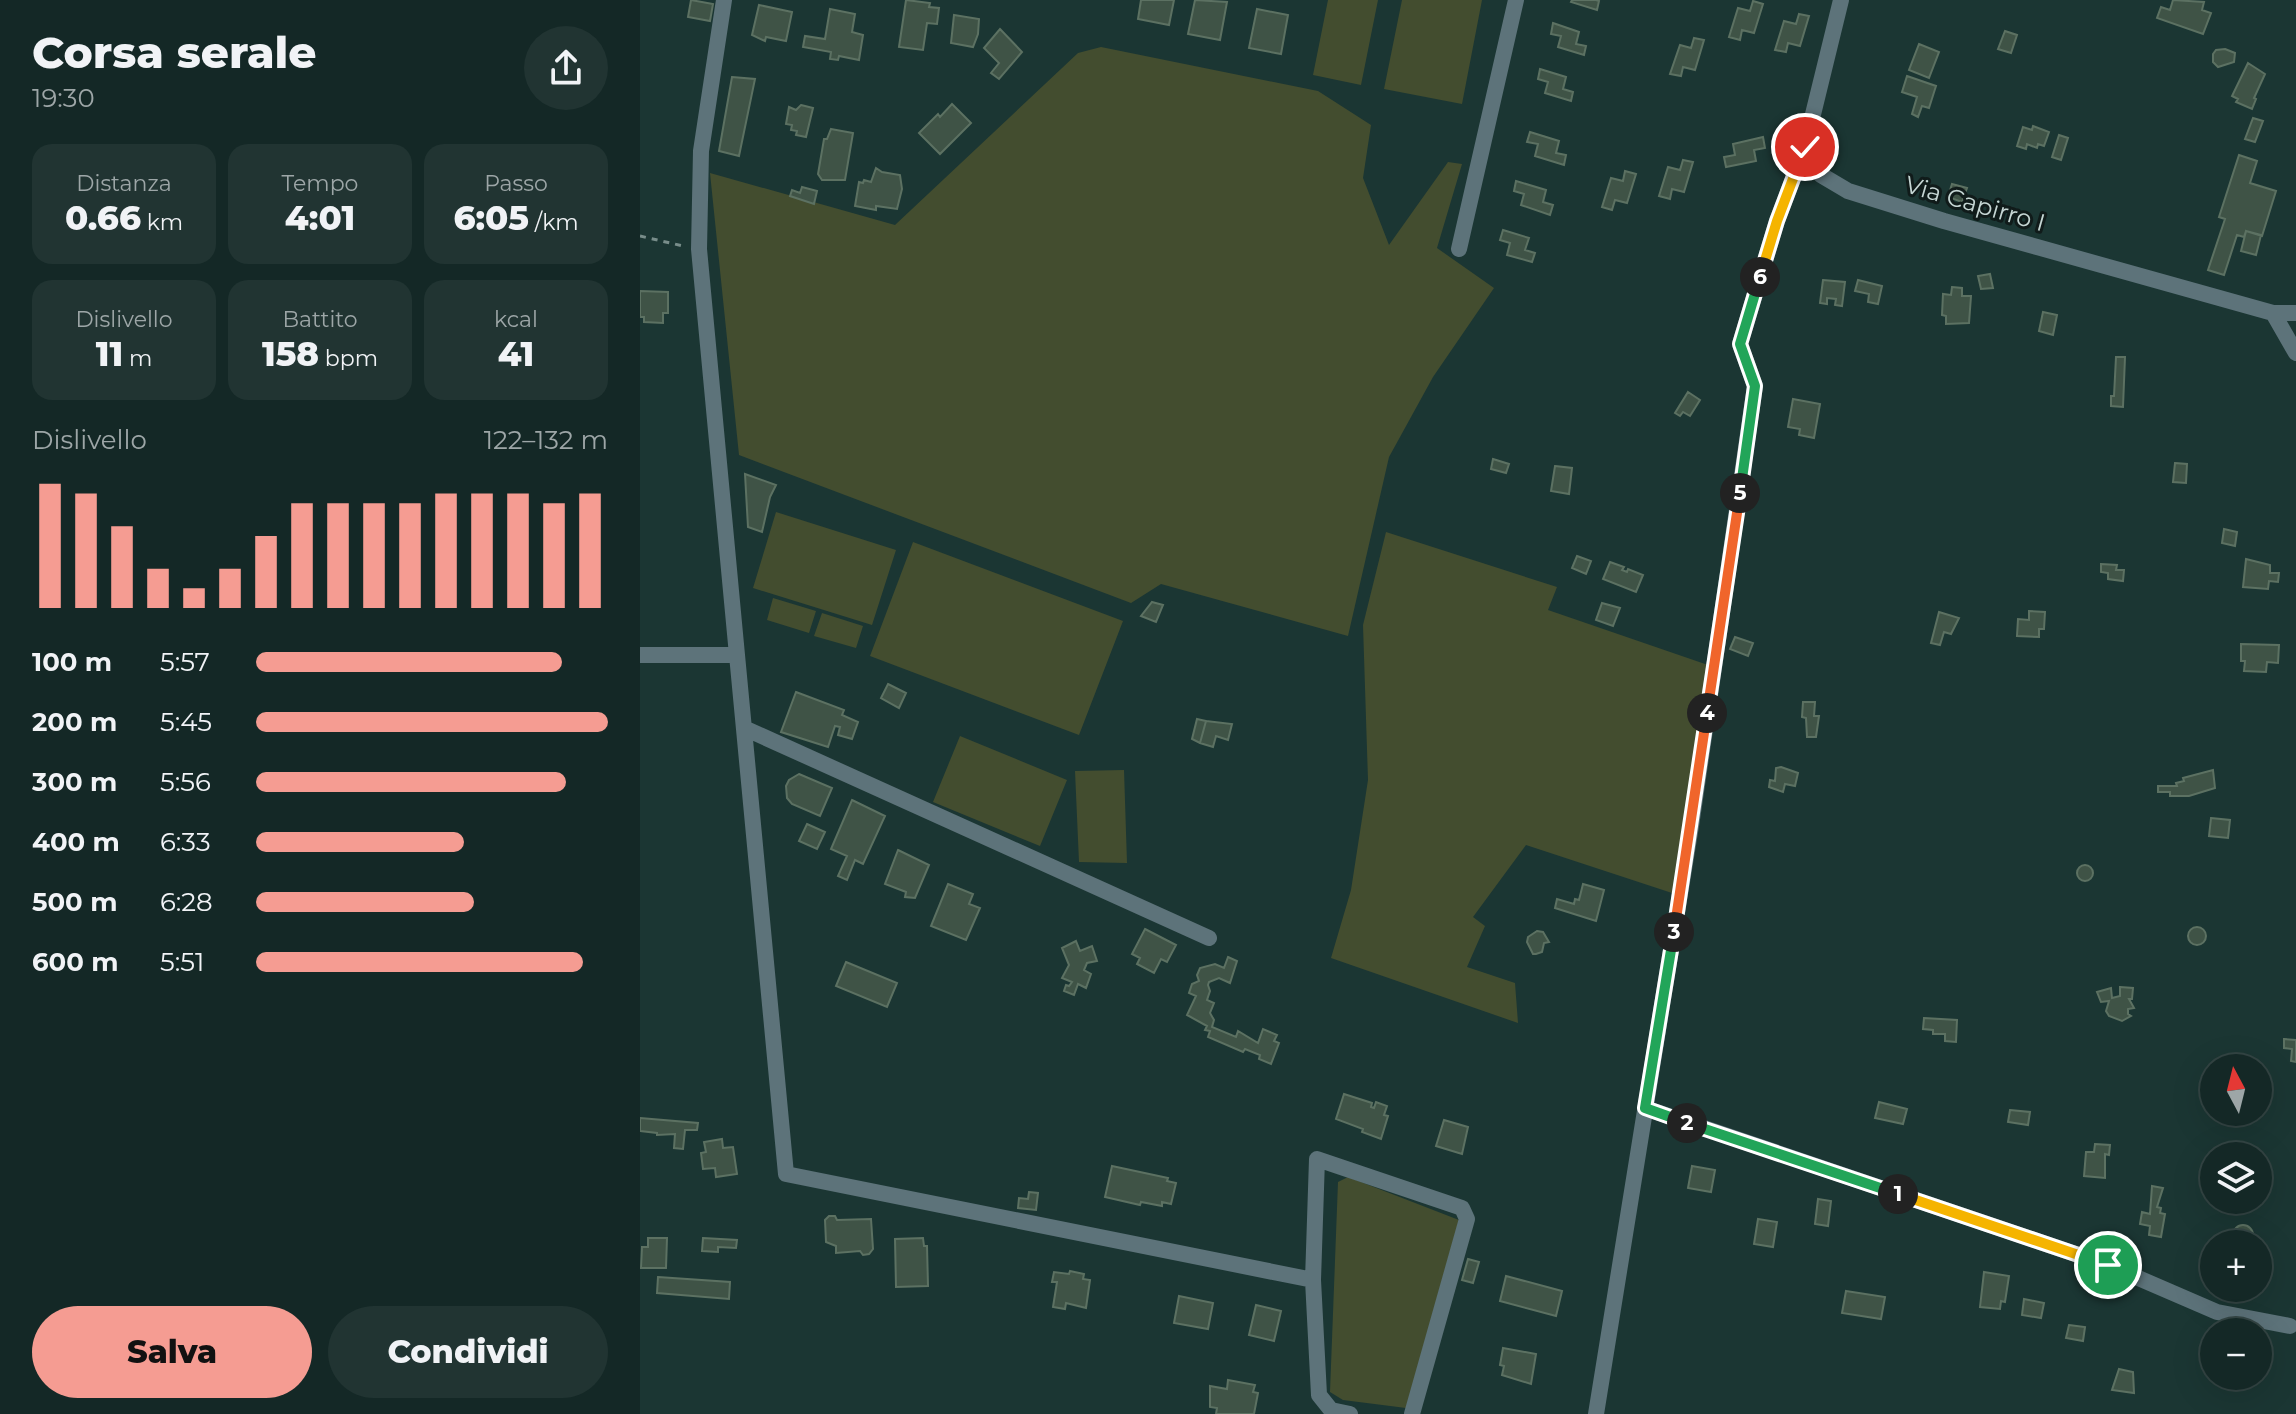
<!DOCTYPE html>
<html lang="it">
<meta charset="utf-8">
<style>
body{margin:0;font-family:Montserrat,sans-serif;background:#213432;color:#f1f3f6;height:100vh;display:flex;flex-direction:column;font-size:30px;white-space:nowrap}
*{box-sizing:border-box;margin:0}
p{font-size:26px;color:#9da6a7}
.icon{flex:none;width:44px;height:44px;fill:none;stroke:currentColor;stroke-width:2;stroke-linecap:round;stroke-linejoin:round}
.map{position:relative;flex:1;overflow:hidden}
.panel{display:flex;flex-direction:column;background:#142826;width:640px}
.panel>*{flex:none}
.needle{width:52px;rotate:353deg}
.fabs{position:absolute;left:1560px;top:1054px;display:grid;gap:16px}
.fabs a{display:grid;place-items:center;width:72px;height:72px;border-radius:50%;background:#142826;box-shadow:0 8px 32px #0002,0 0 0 2px #334443;font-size:40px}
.pin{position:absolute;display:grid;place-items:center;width:68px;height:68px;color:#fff;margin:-34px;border:4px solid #fff;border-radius:50%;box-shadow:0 2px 8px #0007}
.km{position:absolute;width:40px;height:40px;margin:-20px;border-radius:50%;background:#222;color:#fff;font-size:22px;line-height:40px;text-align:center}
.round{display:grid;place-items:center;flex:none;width:84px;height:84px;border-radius:42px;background:#213432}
.headline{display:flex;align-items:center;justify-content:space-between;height:136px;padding:0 32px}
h1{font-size:44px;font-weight:800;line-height:60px}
.stats{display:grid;grid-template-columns:repeat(3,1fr);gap:12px;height:136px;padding:8px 32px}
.stats div{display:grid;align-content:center;border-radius:20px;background:#213432;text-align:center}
.stats b{font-size:34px;font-weight:800}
.stats small{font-size:22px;font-weight:400}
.stats p{font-size:22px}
.chart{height:224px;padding:16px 32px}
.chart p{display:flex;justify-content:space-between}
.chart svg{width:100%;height:144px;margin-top:8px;stroke:#f59c92;stroke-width:6}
.cta{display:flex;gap:16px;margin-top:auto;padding:16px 32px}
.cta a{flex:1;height:92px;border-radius:48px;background:#f59c92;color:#111;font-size:32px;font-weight:800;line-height:92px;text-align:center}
.cta a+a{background:#213432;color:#f1f3f6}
ul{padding:0 32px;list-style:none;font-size:26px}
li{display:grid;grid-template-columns:128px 96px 1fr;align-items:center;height:60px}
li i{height:20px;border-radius:10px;background:#f59c92}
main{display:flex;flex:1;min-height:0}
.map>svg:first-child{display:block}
.green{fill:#434d2f}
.building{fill:#3f5346;stroke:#5c7162;stroke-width:2}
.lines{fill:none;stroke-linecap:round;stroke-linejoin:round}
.path{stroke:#788d8a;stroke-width:3;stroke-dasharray:6 6;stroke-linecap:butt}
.minor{stroke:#5d737a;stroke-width:16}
.split-1-casing{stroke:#fff;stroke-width:16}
.split-2-casing{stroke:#fff;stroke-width:16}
.split-3-casing{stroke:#fff;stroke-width:16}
.split-4-casing{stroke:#fff;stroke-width:16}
.split-5-casing{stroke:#fff;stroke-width:16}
.split-6-casing{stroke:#fff;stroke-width:16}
.split-7-casing{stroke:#fff;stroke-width:16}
.split-1{stroke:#f5b400;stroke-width:10}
.split-2{stroke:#22a559;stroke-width:10}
.split-3{stroke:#22a559;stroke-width:10}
.split-4{stroke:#f0652b;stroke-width:10}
.split-5{stroke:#f0652b;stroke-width:10}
.split-6{stroke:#22a559;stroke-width:10}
.split-7{stroke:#f5b400;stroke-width:10}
.labels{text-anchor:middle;stroke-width:6;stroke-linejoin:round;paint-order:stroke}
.street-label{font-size:24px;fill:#c6d6d4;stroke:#101b1a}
</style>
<main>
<section class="panel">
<div class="headline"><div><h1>Corsa serale</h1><p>19:30</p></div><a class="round"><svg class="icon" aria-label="share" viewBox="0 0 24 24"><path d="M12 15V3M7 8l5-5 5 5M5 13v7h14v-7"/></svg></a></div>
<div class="stats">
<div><p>Distanza</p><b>0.66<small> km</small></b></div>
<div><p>Tempo</p><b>4:01</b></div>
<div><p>Passo</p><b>6:05<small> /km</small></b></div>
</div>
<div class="stats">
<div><p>Dislivello</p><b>11<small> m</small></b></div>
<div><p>Battito</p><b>158<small> bpm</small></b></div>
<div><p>kcal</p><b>41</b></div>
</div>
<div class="chart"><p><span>Dislivello</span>122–132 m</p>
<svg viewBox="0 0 160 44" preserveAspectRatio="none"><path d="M5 44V6M15 44V9M25 44V19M35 44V32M45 44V38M55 44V32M65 44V22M75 44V12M85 44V12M95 44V12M105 44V12M115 44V9M125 44V9M135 44V9M145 44V12M155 44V9"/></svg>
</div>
<ul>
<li><b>100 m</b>5:57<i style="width:87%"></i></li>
<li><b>200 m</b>5:45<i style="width:100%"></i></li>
<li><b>300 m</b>5:56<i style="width:88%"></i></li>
<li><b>400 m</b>6:33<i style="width:59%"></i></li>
<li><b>500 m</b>6:28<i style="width:62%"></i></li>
<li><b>600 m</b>5:51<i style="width:93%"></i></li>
</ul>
<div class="cta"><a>Salva</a><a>Condividi</a></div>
</section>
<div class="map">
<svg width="1656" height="1414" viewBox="0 0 1656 1414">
<rect width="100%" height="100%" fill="#1b3633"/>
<path class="green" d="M688,0H738L721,85L673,75Z
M762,0H842L822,104L744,89Z
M461,47L678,91L731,125L723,178L749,245L808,162L822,164L797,248L854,288L793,377L749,457L708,636L521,584L491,603L99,455L70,173L255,225L438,53Z
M136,512L256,550L232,625L113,588Z
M746,532L917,587L908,610L1068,665L1032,893L886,845L833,917L845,926L827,967L875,983L878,1023L691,958L711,890L728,780L723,625Z
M273,542L483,621L439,735L230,656Z
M133,598L176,611L169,633L127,620Z
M182,613L223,626L216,648L174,636Z
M320,736L427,780L400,846L293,802Z
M484,770L487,863L439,862L435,771Z
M708,1177L819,1220L766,1408L703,1400L690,1392L698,1182Z"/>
<path class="building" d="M51,0L73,4L70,21L48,17Z
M266,0L290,3L289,7L299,8L297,24L287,23L283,50L259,47Z
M501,0H534L529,25L498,19Z
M555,0L587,2L580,40L548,34Z
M932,0H956L959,1L957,10L931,2Z
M1533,0L1564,2L1562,10L1571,13L1563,34L1517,18L1521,7L1530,10Z
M1113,1L1123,4L1114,33L1102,30L1100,40L1089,37L1098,8L1110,11Z
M119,5L152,12L146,41L126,37L125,41L112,35Z
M190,9L215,14L212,32L223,35L219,60L199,56L198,60L190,59L191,52L163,47L165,36L185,39Z
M617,9L648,15L641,54L609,48Z
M1159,14L1169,16L1160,46L1148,43L1146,52L1135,50L1144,21L1156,24Z
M314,15L339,19L338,34L333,47L311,43Z
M913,23L939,32L936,44L946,46L944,55L918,47L921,36L911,34Z
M360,29L382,52L359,79L351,73L359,63L344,48Z
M1365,31L1377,35L1371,53L1358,49Z
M1054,38L1064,40L1055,70L1043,67L1041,76L1030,74L1040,45L1051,48Z
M1279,44L1299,52L1289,78L1269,70Z
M1585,49L1595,53L1594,62L1578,67L1573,62V54L1576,50Z
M1608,63L1625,74L1614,98L1616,99L1612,109L1596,102L1598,99L1592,96Z
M900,69L926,77L923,89L933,92L931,101L905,93L908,82L898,79Z
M1267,76L1296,86L1289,108L1282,106L1278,117L1272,114L1277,97L1262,92Z
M92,77L115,79L99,156L79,151Z
M312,104L331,123L300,154L279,133L298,114L300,117Z
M161,105L173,108L166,137L156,135L157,131L151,130L152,125L146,124L149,107L156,110Z
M1613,118L1623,121L1615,142L1605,139Z
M1393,126L1409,132L1404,146L1398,144L1397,148L1387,144L1386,149L1377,146L1383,127L1392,130Z
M191,129L213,133L205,180H182L178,174L184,139H187Z
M890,132L919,141L916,153L926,155L924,165L895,156L898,144L887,142Z
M1419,135L1428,138L1421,160L1412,157Z
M1123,137L1125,148L1114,150L1116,161L1086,167L1084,157L1095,155L1093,144Z
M1599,155L1617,161L1610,183L1636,191L1622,236L1606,231L1604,237L1597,235L1584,275L1568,270L1585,219L1579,217Z
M1043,160L1053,162L1044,192L1032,189L1030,199L1019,196L1028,167L1040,170Z
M236,168L242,172L260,175L262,189L257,209L236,206V210L215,206L219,182L223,183L224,180L231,182Z
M985,171L996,174L987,203L975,200L972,210L962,207L971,178L983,181Z
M876,181L906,190L903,202L913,205L910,215L881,205L884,194L874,191Z
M1312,184L1327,188L1322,202L1308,197Z
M162,187L177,191L174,204L150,196L152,190L160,193Z
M863,230L889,238L885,250L895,253L892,262L867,255L870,243L860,240Z
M1606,231L1621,235L1616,255L1601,251Z
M1350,274L1353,288L1341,289L1338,276Z
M1183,280L1205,282L1202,306L1195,305L1196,299L1187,298V304L1180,303Z
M1218,280L1242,286L1238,304L1228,302L1229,294L1215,291Z
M1312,287L1322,288V296H1331L1329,323L1306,324V316L1302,315L1303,294L1311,295Z
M0,291L28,292V313H23V323L4,322V317H0Z
M1403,312L1417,315L1413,335L1399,331Z
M1476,357H1485L1483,407L1471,406V396H1474Z
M1048,392L1060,400L1050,416L1043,412L1040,416L1035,413Z
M1153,399L1180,404L1174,438L1159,435L1160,429L1148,427Z
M853,459L869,464L866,473L851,469Z
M1535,463L1547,464L1546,483L1533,482Z
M915,466L932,468L929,494L911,491Z
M105,474L136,485L130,497L122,532L108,527Z
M1584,529L1597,532L1595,546L1582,543Z
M937,556L951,561L946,574L932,568Z
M1606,559L1630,565V573H1639L1638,582L1629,581L1628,589L1603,587Z
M970,562L984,567L982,570L987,572L988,569L1003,575L996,592L963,579Z
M1461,564L1477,565L1476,570H1484L1483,581L1468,579V573L1461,572Z
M512,602L523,605L516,622L501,616Z
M962,603L980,608L973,626L956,620Z
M1389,611L1405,612L1404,629H1399V637L1377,636L1378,619L1389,620Z
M1299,612L1319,618L1311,634L1304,632L1300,645L1291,643Z
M1095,637L1113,643L1108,656L1090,649Z
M1601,644L1639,645L1638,663L1627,662L1626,672L1604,671L1605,661H1601Z
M248,684L266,693L259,708L241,698Z
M156,692L204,710L202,715L218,722L212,739L198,735L200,727L195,726L188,747L141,732Z
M1163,702H1175L1174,716H1179L1176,737H1167L1166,718L1162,717Z
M557,719L566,721L560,743L552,739Z
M566,721L592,724L588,740L576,736L573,747L560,743Z
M1141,767L1158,773L1155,786L1145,784L1143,792L1129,787L1130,780L1135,781L1136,768Z
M1573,770L1575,788L1549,796H1530V792H1518V786H1537L1536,783L1544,781L1543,778Z
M159,774L192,788L180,816L152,804L147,798L146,786L149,780Z
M212,800L245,816L223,864L215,860L207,880L198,876L207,856L191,849Z
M1571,818L1590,820L1588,838L1569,836Z
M167,824L185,832L177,849L159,841Z
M258,850L289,865L275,898L265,897L266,892L245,884Z
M1437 873a8 8 0 1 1 16 0a8 8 0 1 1-16 0Z
M308,884L333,894L329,904L340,908L326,940L291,926Z
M943,884L964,890L956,921L915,908L917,899L934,904L935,899L939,900Z
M1548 936a9 9 0 1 1 18 0a9 9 0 1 1-18 0Z
M505,929L536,945L527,962L521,959L514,973L497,964L500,958L492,954Z
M897,931L903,932L909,942L904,943L902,952L896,954H893L887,942L888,937Z
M436,941L440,951L452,946L457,961L447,963L444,970L451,974L446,988L438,984L434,995L424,991L426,985L429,986L432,982L422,978L429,965L422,948Z
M588,957L597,961L590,983L579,978L569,982L568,985L570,991L567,1000L574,1003L570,1013L574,1020L572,1027L596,1037L598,1031L618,1043L623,1029L637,1035L634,1041L639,1043L631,1064L619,1059L620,1055L605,1049L603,1052L568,1037L570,1031L565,1030L567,1026L547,1015L556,996L549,993L552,984L559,981L557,975L560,968L575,964L584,968Z
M206,962L257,983L247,1007L196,986Z
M1480,987L1493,988L1492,999H1489L1494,1008L1488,1009V1014L1491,1016L1482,1021L1469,1016L1466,1011L1469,1001L1461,1002L1457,992L1471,988L1472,998L1480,996Z
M1284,1018L1317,1020L1316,1042L1305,1041V1034H1293V1030L1283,1029Z
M1644,1039L1656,1040V1062L1651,1061L1652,1049L1644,1048Z
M704,1094L732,1103L731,1107L734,1108L736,1102L747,1106L744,1115L748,1116L741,1139L722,1132L723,1129L696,1119Z
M1239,1102L1267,1109L1263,1124L1235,1118Z
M1370,1110L1390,1112L1388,1125L1368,1122Z
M0,1118L58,1123L57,1130H45L43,1149L34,1148L35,1134L17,1135V1133L0,1131Z
M804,1120L828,1127L822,1154L796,1146Z
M82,1139L83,1148L93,1147L97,1174L76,1177L75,1168L63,1169L61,1153L66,1152L64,1142Z
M1455,1144L1470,1145L1469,1155L1465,1154V1178L1444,1176L1446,1152H1454Z
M472,1166L528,1178L527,1181L536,1183L531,1204L522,1202V1206L501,1202L500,1205L465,1197Z
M1052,1166L1075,1170L1071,1192L1048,1188Z
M1512,1186L1523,1188L1517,1207L1521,1208L1520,1213L1525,1214L1521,1237L1509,1235L1510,1226L1500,1224L1502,1212L1510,1214Z
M389,1192L398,1193L396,1210L378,1208L379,1198L388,1199Z
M1178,1199L1191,1201L1188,1226L1175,1224Z
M189,1216H195L197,1220L231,1219L233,1249L229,1254L223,1255L220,1251L196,1253V1246L186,1242L185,1220Z
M1118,1219L1137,1222L1133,1247L1114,1244Z
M1593 1235a10 10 0 1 1 20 0a10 10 0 1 1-20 0Z
M8,1238H27L26,1268H1L2,1247H8Z
M63,1238L97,1240L96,1248L78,1247V1252L62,1251Z
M283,1238L284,1246H287L288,1286L256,1287L255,1239Z
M828,1259L839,1262L833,1283L822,1280Z
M430,1271L444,1274L443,1279L450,1280L446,1308L426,1303L425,1309L413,1307L417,1282H412L414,1272L429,1274Z
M1344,1272L1369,1276L1365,1302L1361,1301L1360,1309L1340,1307Z
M866,1276L922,1291L916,1316L860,1301Z
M18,1277L90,1282L89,1299L17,1293Z
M1206,1291L1245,1297L1241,1319L1202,1313Z
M539,1296L573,1303L568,1329L534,1323Z
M1384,1299L1404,1303L1401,1318L1382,1315Z
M616,1305L641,1311L634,1341L609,1335Z
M1429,1325L1445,1327L1443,1341L1426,1338Z
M863,1348L896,1354L891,1384L862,1375L864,1366L860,1365Z
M1479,1369L1493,1372L1494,1393L1472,1390Z
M588,1380L615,1385L613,1392L618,1393L614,1414H576L577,1408L570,1407V1386L587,1389Z"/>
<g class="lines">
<path class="path" d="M0,236L43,246"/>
<path class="minor" d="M1201,0L1165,147L1181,175L1208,191L1304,221L1633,313H1656
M819,249L876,0
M1633,313L1656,353
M0,655H97L59,249L61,151L84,0
M97,655L146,1174L673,1280
M104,728L569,938
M1005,1108L1468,1265L1577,1312L1650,1326
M710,1414L691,1410L679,1395L673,1280L677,1159L822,1208L827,1219L772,1414
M956,1414L1051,826L1115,386L1100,344L1137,221L1165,147"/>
</g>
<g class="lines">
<g class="split-1-casing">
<path id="split-1" d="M1258,1194L1468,1265"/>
</g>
<g class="split-2-casing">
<path id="split-2" d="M1047,1123L1258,1194"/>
</g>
<g class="split-3-casing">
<path id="split-3" d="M1034,932L1005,1108L1047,1123"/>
</g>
<g class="split-4-casing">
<path id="split-4" d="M1034,932L1067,713"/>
</g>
<g class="split-5-casing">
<path id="split-5" d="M1067,713L1100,493"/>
</g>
<g class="split-6-casing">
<path id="split-6" d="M1100,493L1115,386L1100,344L1120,277"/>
</g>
<g class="split-7-casing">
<path id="split-7" d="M1120,277L1137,221L1165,147"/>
</g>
<use href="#split-1" class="split-1"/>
<use href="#split-2" class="split-2"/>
<use href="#split-3" class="split-3"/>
<use href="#split-4" class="split-4"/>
<use href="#split-5" class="split-5"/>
<use href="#split-6" class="split-6"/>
<use href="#split-7" class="split-7"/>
</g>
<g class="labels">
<g class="street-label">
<text transform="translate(1335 204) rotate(16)" y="8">Via Capirro I</text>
</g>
</g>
</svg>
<div class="fabs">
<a><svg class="needle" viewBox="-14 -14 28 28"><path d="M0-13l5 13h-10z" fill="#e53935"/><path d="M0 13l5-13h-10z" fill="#9da6a7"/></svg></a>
<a><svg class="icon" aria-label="layers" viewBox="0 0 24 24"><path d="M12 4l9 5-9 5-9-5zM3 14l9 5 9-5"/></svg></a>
<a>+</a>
<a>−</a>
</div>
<div class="pin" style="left:1468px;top:1265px;background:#1e9e55"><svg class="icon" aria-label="arrive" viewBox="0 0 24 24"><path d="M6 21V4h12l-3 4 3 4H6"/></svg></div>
<div class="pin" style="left:1165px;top:147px;background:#d93025"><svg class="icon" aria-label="check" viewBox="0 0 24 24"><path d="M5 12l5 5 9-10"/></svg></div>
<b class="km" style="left:1258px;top:1194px">1</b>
<b class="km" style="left:1047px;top:1123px">2</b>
<b class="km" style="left:1034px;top:932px">3</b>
<b class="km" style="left:1067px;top:713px">4</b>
<b class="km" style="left:1100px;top:493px">5</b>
<b class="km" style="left:1120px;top:277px">6</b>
</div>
</main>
